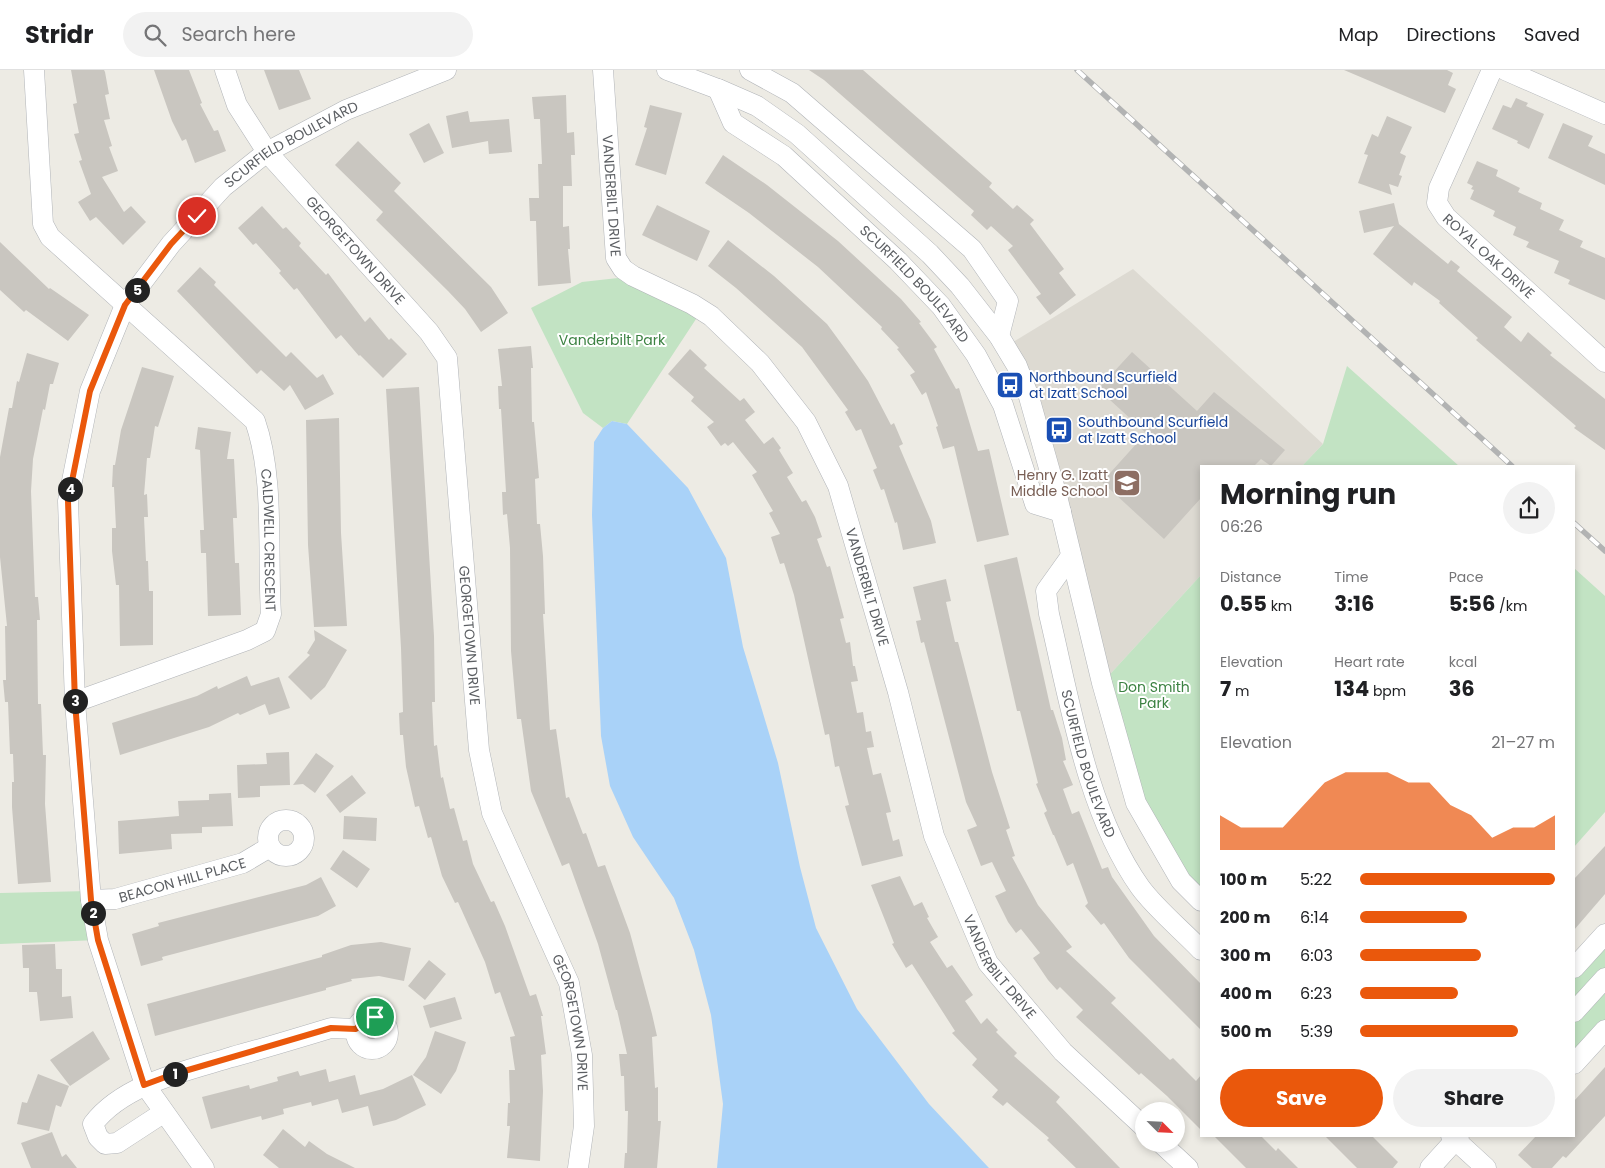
<!DOCTYPE html>
<meta charset="utf-8">
<style>
body{margin:0;font-family:Poppins,sans-serif;background:#f2f2f2;color:#202124;height:100vh;display:flex;flex-direction:column;font-size:19px;white-space:nowrap}
*{box-sizing:border-box;margin:0}
p{font-size:16px;color:#757577}
.icon{flex:none;width:28px;height:28px;fill:none;stroke:currentColor;stroke-width:2;stroke-linecap:round;stroke-linejoin:round}
.map{position:relative;flex:1;overflow:hidden}
.panel{position:absolute;left:1200px;top:395px;width:375px;height:672px;display:flex;flex-direction:column;background:#fff;border-radius:0px;box-shadow:0 2px 8px #0003}
.panel>*{flex:none}
.needle{width:32px;rotate:114deg}
.tools{position:absolute;left:1135px;top:1032px;display:grid;gap:10px}
.tools a{display:grid;place-items:center;width:50px;height:50px;border-radius:50%;background:#fff;box-shadow:0 2px 8px #0003;font-size:25px}
.pin{position:absolute;display:grid;place-items:center;width:42px;height:42px;color:#fff;margin:-21px;border:2px solid #fff;border-radius:50%;box-shadow:0 1px 5px #0007}
.km{position:absolute;width:25px;height:25px;margin:-12px;border-radius:50%;background:#222;color:#fff;font-size:14px;line-height:25px;text-align:center}
.round{display:grid;place-items:center;flex:none;width:52px;height:52px;border-radius:26px;background:#f2f2f2}
.head{display:flex;align-items:center;justify-content:space-between;height:85px;padding:0 20px}
h1{font-size:28px;font-weight:700;line-height:38px}
.stats{display:grid;grid-template-columns:repeat(3,1fr);gap:8px;height:85px;padding:5px 20px}
.stats div{display:grid;align-content:center}
.stats b{font-size:21px;font-weight:700}
.stats small{font-size:14px;font-weight:400}
.stats p{font-size:14px}
.chart{height:140px;padding:10px 20px}
.chart p{display:flex;justify-content:space-between}
.chart svg{width:100%;height:90px;margin-top:5px;fill:#ea580c;opacity:.7}
.action{display:flex;gap:10px;margin-top:auto;padding:10px 20px}
.action a{flex:1;height:58px;border-radius:30px;background:#ea580c;color:#fff;font-size:20px;font-weight:700;line-height:58px;text-align:center}
.action a+a{background:#f2f2f2;color:#202124}
ul{padding:0 20px;list-style:none;font-size:16px}
li{display:grid;grid-template-columns:80px 60px 1fr;align-items:center;height:38px}
li i{height:12px;border-radius:6px;background:#ea580c}
header{display:flex;align-items:center;gap:30px;box-sizing:border-box;height:70px;padding:0 25px;background:#fff;border-bottom:1px solid #e0e0e0}
header strong{font-size:24px}
nav{display:flex;gap:28px;margin-inline-start:auto;font-size:18px}
.search{width:350px;height:45px;background:#f2f2f2;display:flex;align-items:center;gap:12px;box-sizing:border-box;padding:0 18px;border-radius:28px;color:#757577;font-size:19px}
.map>svg:first-child{display:block}
.education{fill:#dddad2}
.green{fill:#c2e3c3}
.water{fill:#a9d2f8}
.building{fill:#c9c6c0}
.lines{fill:none;stroke-linecap:round;stroke-linejoin:round}
.minor-casing{stroke:#b1b4b8;stroke-width:21}
.minor{stroke:#fff;stroke-width:20}
.rail-casing{stroke:#b2b3b3;stroke-width:5.5}
.rail{stroke:#fff;stroke-width:4;stroke-dasharray:11;stroke-linecap:butt}
.route-casing{stroke:#fff;stroke-width:10}
.route{stroke:#ea580c;stroke-width:6}
.labels{text-anchor:middle;stroke-width:4;stroke-linejoin:round;paint-order:stroke}
.street-label{font-size:14px;fill:#5c5f63;stroke:#fff}
.park-label{font-size:14px;fill:#3c8242;stroke:#fff}
.transit-label{font-size:14px;fill:#164399;stroke:#fff;text-anchor:start}
.education-label{font-size:14px;fill:#785e54;stroke:#fff;text-anchor:end}
</style>
<header>
<strong>Stridr</strong>
<div class="search"><svg class="icon" aria-label="search" viewBox="0 0 24 24"><circle cx="10" cy="10" r="6"/><path d="M15 15l6 6"/></svg>Search here</div>
<nav><a>Map</a><a>Directions</a><a>Saved</a></nav>
</header>
<div class="map">
<svg width="1605" height="1098" viewBox="0 0 1605 1098">
<rect width="100%" height="100%" fill="#edebe4"/>
<path class="education" d="M1133,199L1323,374L1302,396H1201V505L1102,613L1005,277Z"/>
<path class="green" d="M618,208L698,246L627,354L612,351L603,358L583,343L531,238L582,212Z
M1347,296L1459,396H1302L1323,374Z
M1574,498L1605,526V742L1574,777Z
M1201,505V831L1136,733L1102,613Z
M90,821L98,870L0,874V823Z
M1605,864V960L1574,994V898Z"/>
<path class="water" d="M612,351L627,354L688,418L726,488L743,577L778,693L800,797L816,858L857,939L929,1034L989,1098H717L723,1034L711,945L694,880L674,828L633,767L610,716L601,666L592,445L594,372L603,358Z"/>
<path class="building" d="M71,0H104L105,2L109,24L105,25L110,49L104,50L112,76L109,77L118,101L102,107L124,142L131,136L146,152L123,175L96,147L90,151L78,132L91,124L79,91L82,90L74,64L79,63L73,34L77,33Z
M154,0H189L202,33L200,34L214,61L218,60L226,81L195,93L186,69L182,71L172,51Z
M264,0H299L311,29L279,40Z
M809,0H863L992,113L989,117L1013,139L1017,135L1034,150L1030,154L1064,199L1059,203L1076,225L1050,245L1036,227L1041,224L1008,180L1013,176L991,156L987,160L971,145L974,141L824,10Z
M1344,0H1447L1453,3L1448,15L1456,19L1445,43Z
M566,25L567,63L574,62L575,85H571L572,116H563V157L569,156L570,179H568L571,213L538,216L536,151H530L529,128H539L538,94H542L540,49H534L532,27Z
M1516,28L1528,33L1526,36L1544,44L1529,79L1517,73L1518,71L1492,59L1503,35L1511,38Z
M650,35L682,43L666,105L635,95L647,58L644,57Z
M468,41L470,52L509,49L512,82L489,84L488,71L452,78L446,46Z
M1387,46L1412,57L1400,83L1406,86L1399,105L1402,106L1398,117L1389,114L1392,125L1358,113L1368,85L1364,84L1372,64L1378,67Z
M429,53L444,83L424,93L409,64Z
M1563,53L1593,66L1588,76L1605,84V115L1548,88Z
M358,71L401,113L394,121L491,217L508,243L481,262L465,239L448,221L376,150L383,142L335,95Z
M723,85L767,115L838,171L901,229L921,252L919,253L937,277L934,279L956,319L959,318L978,381L989,379L1009,465L977,472L954,376L943,379L936,357L938,356L926,322L922,325L910,305L915,302L897,279L899,278L881,259L882,257L818,197L749,143L705,113Z
M1477,91L1498,100L1496,106L1520,118L1518,122L1542,133L1540,139L1564,150L1559,160L1583,171L1580,177L1605,188V230L1568,214L1570,210L1554,203L1559,191L1526,177L1529,172L1513,165L1516,157L1493,146L1495,141L1470,129L1474,120L1471,119L1473,116L1467,113Z
M1394,133L1399,154L1448,194L1451,190L1460,197L1457,201L1512,247L1504,257L1521,272L1528,262L1552,283L1550,285L1605,329V380L1574,358L1576,356L1476,270L1478,268L1439,233L1440,231L1414,212L1412,216L1373,184L1394,156L1364,163L1359,141Z
M657,135L710,161L697,191L642,165Z
M262,136L283,159L286,157L301,173L299,176L326,205L328,203L365,252L370,247L389,270L391,268L407,284L383,308L360,285L359,286L341,265L336,269L297,218L294,220L279,203L281,201L256,173L253,175L238,158Z
M728,170L774,206L827,254L849,284L868,311L891,355L894,353L903,374L899,376L931,451L936,473L903,480L897,452L895,453L884,419L881,420L873,400L877,398L861,359L856,361L845,342L848,340L802,277L736,218L708,196Z
M0,172L49,219L50,218L89,245L68,271L26,240L24,242L0,220Z
M200,197L216,212L214,215L286,287L291,282L317,308L323,304L334,324L305,340L290,315L284,321L261,300L257,304L177,221Z
M531,276L533,298H531L532,352H534L539,408L535,409L537,454H540L543,486L545,544H543L550,660L556,659L566,728L569,727L583,764L586,763L598,797L605,795L630,863L652,944L657,966L652,967L655,1018L658,1017V1051H661L657,1098H624L625,1083H627L628,1041H625L624,1006H621L619,984H627L617,940H616L598,874L569,793L562,796L531,721L521,649H517L511,581L510,478L507,444L503,445L502,422H506L501,339H499L498,316H502L498,279Z
M690,279L707,295L704,298L740,331L744,328L755,342L745,350L764,374L773,367L781,378L779,380L793,403L787,407L802,432L806,430L815,447L822,467L817,469L827,497L830,496L844,548L840,549L846,573L850,572L853,596H855L858,611L851,612L857,643L863,642L866,662L871,661L874,677L867,678L873,705L881,703L891,742L886,743L893,771L899,769L903,786L862,796L845,736L849,735L839,696L835,697L829,664L825,665L794,525L784,493L780,494L771,467L780,464L769,443L773,441L752,405L757,402L733,372L728,376L725,373L721,376L707,357L714,352L691,331L694,327L668,304Z
M1132,282L1197,341L1214,322L1285,380L1271,396L1261,389L1254,396H1201V428L1164,469L1102,412L1146,363L1098,319Z
M27,283L59,293L53,314H50L45,340L43,339L33,389L31,421L35,527H38L40,550H37L38,634H41L43,685H46L45,734L51,812L18,814L12,737V712H14L13,684H10L8,632H5L3,610H6L5,556H7L0,487V387L9,338H12L17,311L19,312Z
M142,297L174,306L158,357L155,356L150,388H147L144,425L147,424L148,447H144L146,491H148L149,521H153V575L120,576L119,515H116L112,481V458H116L114,417H112L113,395H115L121,360Z
M419,317L434,566L435,632H432L434,676L437,675L441,708L443,707L450,739L454,738L463,771L467,770L473,794L491,832L494,831L505,856L530,926L536,924L543,946H541L546,984L541,985L543,1021L540,1091L507,1088L510,1056H507L508,1033H510L509,1000H515L510,967L515,966L500,922L495,924L485,892L458,832L455,833L442,806L431,767L428,768L419,736L415,737L406,697L403,665H400L399,643L403,642L401,578L386,319Z
M339,348L341,463L347,556L314,557L308,475L306,350Z
M198,357L231,362L227,389H234L237,448H233L235,493H239L241,545L208,546L206,483H201L200,460H204L200,380L195,379Z
M1017,487L1051,640H1053L1062,668L1066,690L1063,691L1073,715L1063,719L1072,744L1079,741L1102,799L1108,797L1112,807L1154,866L1201,914V960L1129,888L1104,853L1101,855L1085,836L1088,833L1073,793L1067,796L1054,765H1053L1044,743L1047,741L1036,714L1038,713L1020,641H1017L984,495Z
M946,509L951,531L946,532L955,572H958L992,702L1010,758L1006,760L1015,786L1012,787L1038,835L1072,877L1066,881L1116,928L1111,933L1170,990L1173,988L1196,1011L1201,1005V1060L1167,1026L1141,1003L1139,1005L1076,947L1083,940L1060,917L1057,920L1048,910L1033,888L1040,883L1021,859L1016,863L1008,852L995,826L1006,821L992,792L981,796L967,760L977,756L966,732L924,572L921,573L916,551L921,550L913,517Z
M314,560L347,580L325,617L311,630L288,607L310,585L307,583L315,570Z
M247,606L251,616L279,607L290,638L269,645L265,634L240,645L238,643L209,657L120,685L112,653L197,626L217,616L218,619Z
M289,682L290,715L260,716V727L238,728L237,695L267,694L266,683Z
M316,683L334,696L315,723L303,714L293,715Z
M352,705L366,723L340,743L326,725Z
M231,723L233,756L202,757V763L171,764L172,779L119,784L118,751L179,746L178,731L209,730V724Z
M344,746L377,748L376,771L343,769Z
M1605,776V824L1574,860V809Z
M343,780L370,799L357,818L330,799Z
M900,806L914,836L922,832L929,847L927,848L938,867L930,872L947,898L952,895L973,925L965,931L981,954L987,948L998,960L996,962L1017,983L1014,986L1060,1027L1056,1032L1120,1098H1076L1047,1070L1049,1068L1007,1032L1003,1036L992,1027L998,1020L972,995L977,989L952,963L955,961L912,894L906,898L892,874L894,873L871,815Z
M321,807L336,836L318,846L162,887L163,890L141,896L132,864L159,856L158,853L306,815Z
M381,872L411,878L404,911L379,906L351,909L352,911L326,918V920L155,966L147,934L322,887V885L351,875Z
M55,874L56,899H62V927L71,926L73,948L40,951L37,922H29V898H23L22,875Z
M429,890L446,904L425,930L408,916Z
M455,927L462,949L430,958L423,936Z
M93,961L110,989L70,1016L50,990Z
M435,961L466,972L456,1001L441,1024L413,1005L426,987Z
M1605,997V1046L1566,1088L1563,1086L1552,1098H1532L1518,1085L1536,1066H1574V1031Z
M326,999L329,1012L355,1005L360,1025L383,1019L412,1005L426,1035L396,1050L373,1056L368,1036L342,1043L338,1029L312,1036L311,1032L283,1039L284,1044L262,1050L261,1046L211,1059L202,1027L249,1015L250,1019L278,1011L277,1007L298,1001L300,1006Z
M38,1004L69,1016L61,1037L56,1035L49,1061L17,1054L22,1032L27,1033Z
M283,1059L305,1077L309,1071L327,1084L355,1098H279L263,1085Z
M52,1062L62,1087L66,1084L77,1098H31L21,1073Z
M1214,1066H1261L1276,1081L1278,1078L1298,1098H1246Z
M1325,1066H1372L1398,1092L1393,1098H1357Z"/>
<g class="lines">
<g class="minor-casing">
<g id="minor">
<path id="s1" d="M34,0L43,154L50,167L255,351C275,408 267,482 271,544L265,561L247,570L75,632"/>
<path id="s2" d="M225,0L237,35L267,82L429,262L447,288L479,680L492,743L569,913L582,985L584,1056L578,1098"/>
<path id="s3" d="M603,0L616,188L623,199L633,206L692,234L711,246L760,293L806,352L838,416L898,622L934,766L988,893L1063,982L1144,1057"/>
<path d="M667,0L718,19L757,36L797,64L930,184L960,216L999,266L1017,296L1029,327L1058,430L1102,613L1136,733L1181,811L1201,831"/>
<path d="M750,0L792,23L972,179L1008,231L999,266"/>
<path id="s4" d="M1492,0L1439,118L1437,133L1446,147L1605,292"/>
<path d="M1505,0L1605,44"/>
<path id="s5" d="M718,19L733,53L784,86L898,191L941,236L976,285L1003,335L1035,434L1061,442"/>
<path id="s6" d="M1071,486L1046,521L1049,544C1070,632 1087,742 1140,817C1156,839 1182,860 1201,880"/>
<circle cx="286" cy="768" r="18"/>
<path id="s7" d="M91,830L115,829L243,793L270,777"/>
<path d="M1574,898L1605,864"/>
<path d="M1574,942L1605,908"/>
<circle cx="372" cy="963" r="16"/>
<path d="M1574,994L1605,960"/>
<path d="M163,1043L117,1073L105,1074L98,1067L93,1054C123,1014 186,1001 232,987C265,978 298,968 331,958L356,959"/>
<path d="M1451,1066L1486,1098"/>
<path d="M1162,1074L1188,1098"/>
<path id="s8" d="M204,1098L145,1015L98,870L91,830L75,632L68,431L90,321L125,235L171,174L223,117L267,82L346,40L446,0"/>
<path d="M1430,1098L1459,1066"/>
</g>
</g>
<use href="#minor" class="minor"/>
<g class="rail-casing">
<path id="rail" d="M1077,0L1512,396
M1574,453L1605,481"/>
</g>
<use href="#rail" class="rail"/>
</g>
<g class="lines">
<g class="route-casing">
<path id="route" d="M197,146L171,174L125,235L90,321L68,431L75,632L91,830L98,870L144,1015L171,1005L331,958L356,959L363,950L375,947"/>
</g>
<use href="#route" class="route"/>
</g>
<defs>
<g id="bus-square" transform="scale(1.4375)"><rect x="-9" y="-9" width="18" height="18" rx="4" fill="#1a4fb4" stroke="#fff"/><path d="M-5-6H5V4H4V6H2V4H-2V6H-4V4H-5ZM-3.5-4V0h7V-4ZM-3.5 1.2v1.5H-2V1.2ZM2 1.2v1.5H3.5V1.2Z" fill="#fff"/></g>
<g id="school-square" transform="scale(1.4375)"><rect x="-9" y="-9" width="18" height="18" rx="4" fill="#8d6e63" stroke="#fff"/><path d="M0-5L7-2L0 1L-7-2ZM-4 1L0 2.5L4 1V4Q0 6-4 4Z" fill="#fff"/></g>
</defs>
<g fill-rule="evenodd">
<use href="#bus-square" x="1010" y="315"/>
<use href="#bus-square" x="1059" y="360"/>
<use href="#school-square" x="1127" y="413"/>
</g>
<g class="labels">
<g class="street-label">
<text dy="5" stroke="none"><textPath href="#s8" startOffset="1134">SCURFIELD BOULEVARD</textPath></text>
<text dy="5" stroke="none"><textPath href="#s3" startOffset="126">VANDERBILT DRIVE</textPath></text>
<text dy="5" stroke="none"><textPath href="#s2" startOffset="225">GEORGETOWN DRIVE</textPath></text>
<text dy="5" stroke="none"><textPath href="#s4" startOffset="219">ROYAL OAK DRIVE</textPath></text>
<text dy="5" stroke="none"><textPath href="#s5" startOffset="281">SCURFIELD BOULEVARD</textPath></text>
<text dy="5" stroke="none"><textPath href="#s1" startOffset="565">CALDWELL CRESCENT</textPath></text>
<text dy="5" stroke="none"><textPath href="#s3" startOffset="621">VANDERBILT DRIVE</textPath></text>
<text dy="5" stroke="none"><textPath href="#s2" startOffset="645">GEORGETOWN DRIVE</textPath></text>
<text dy="5" stroke="none"><textPath href="#s6" startOffset="221">SCURFIELD BOULEVARD</textPath></text>
<text dy="5" stroke="none"><textPath href="#s7" startOffset="94">BEACON HILL PLACE</textPath></text>
<text dy="5" stroke="none"><textPath href="#s3" startOffset="1026">VANDERBILT DRIVE</textPath></text>
<text dy="5" stroke="none"><textPath href="#s2" startOffset="1050">GEORGETOWN DRIVE</textPath></text>
</g>
<g class="park-label">
<text x="612" y="275">Vanderbilt Park</text>
<text x="1154" y="622">Don Smith<tspan x="1154" dy="16">Park</tspan></text>
</g>
<g class="transit-label">
<text x="1029" y="312">Northbound Scurfield<tspan x="1029" dy="16">at Izatt School</tspan></text>
<text x="1078" y="357">Southbound Scurfield<tspan x="1078" dy="16">at Izatt School</tspan></text>
</g>
<g class="education-label">
<text x="1108" y="410">Henry G. Izatt<tspan x="1108" dy="16">Middle School</tspan></text>
</g>
</g>
</svg>
<div class="tools">
<a><svg class="needle" viewBox="-14 -14 28 28"><path d="M0-13l5 13h-10z" fill="#e53935"/><path d="M0 13l5-13h-10z" fill="#757577"/></svg></a>
</div>
<div class="pin" style="left:375px;top:947px;background:#1e9e55"><svg class="icon" aria-label="arrive" viewBox="0 0 24 24"><path d="M6 21V4h12l-3 4 3 4H6"/></svg></div>
<div class="pin" style="left:197px;top:146px;background:#d93025"><svg class="icon" aria-label="check" viewBox="0 0 24 24"><path d="M5 12l5 5 9-10"/></svg></div>
<b class="km" style="left:175px;top:1004px">1</b>
<b class="km" style="left:93px;top:843px">2</b>
<b class="km" style="left:75px;top:631px">3</b>
<b class="km" style="left:70px;top:419px">4</b>
<b class="km" style="left:137px;top:220px">5</b>
<section class="panel">
<div class="head"><div><h1>Morning run</h1><p>06:26</p></div><a class="round"><svg class="icon" aria-label="share" viewBox="0 0 24 24"><path d="M12 15V3M7 8l5-5 5 5M5 13v7h14v-7"/></svg></a></div>
<div class="stats">
<div><p>Distance</p><b>0.55<small> km</small></b></div>
<div><p>Time</p><b>3:16</b></div>
<div><p>Pace</p><b>5:56<small> /km</small></b></div>
</div>
<div class="stats">
<div><p>Elevation</p><b>7<small> m</small></b></div>
<div><p>Heart rate</p><b>134<small> bpm</small></b></div>
<div><p>kcal</p><b>36</b></div>
</div>
<div class="chart"><p><span>Elevation</span>21–27 m</p>
<svg viewBox="0 0 160 44" preserveAspectRatio="none"><path d="M0 44V27L10 33L20 33L30 33L40 22L50 11L60 6L70 6L80 6L90 11L100 11L110 22L120 27L130 38L140 33L150 33L160 27V44z"/></svg>
</div>
<ul>
<li><b>100 m</b>5:22<i style="width:100%"></i></li>
<li><b>200 m</b>6:14<i style="width:55%"></i></li>
<li><b>300 m</b>6:03<i style="width:62%"></i></li>
<li><b>400 m</b>6:23<i style="width:50%"></i></li>
<li><b>500 m</b>5:39<i style="width:81%"></i></li>
</ul>
<div class="action"><a>Save</a><a>Share</a></div>
</section>
</div>
